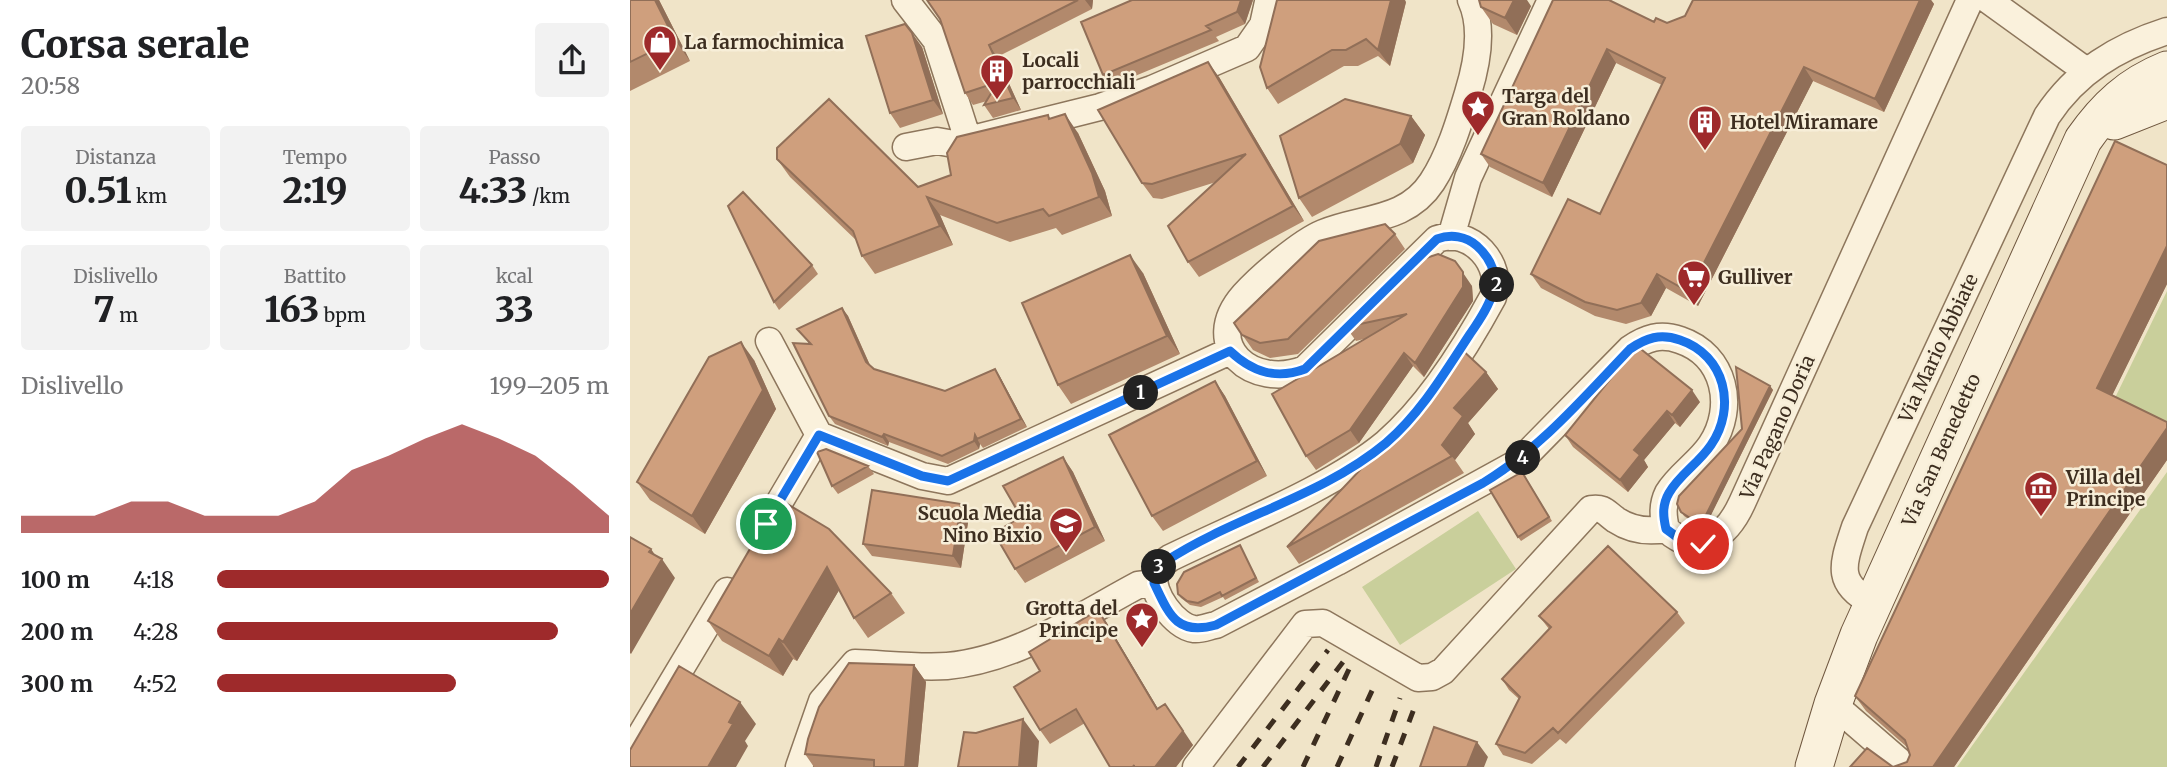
<!DOCTYPE html>
<html lang="it">
<meta charset="utf-8">
<style>
body{margin:0;font-family:Merriweather,serif;background:#f2f2f2;color:#202124;height:100vh;display:flex;flex-direction:column;font-size:26px;white-space:nowrap}
*{box-sizing:border-box;margin:0}
p{font-size:23px;color:#757577}
.icon{flex:none;width:38px;height:38px;fill:none;stroke:currentColor;stroke-width:2;stroke-linecap:round;stroke-linejoin:round}
.map{position:relative;flex:1;overflow:hidden}
.sheet{display:flex;flex-direction:column;background:#fff;width:630px}
.sheet>*{flex:none}
.pin{position:absolute;display:grid;place-items:center;width:60px;height:60px;color:#fff;margin:-30px;border:4px solid #fff;border-radius:50%;box-shadow:0 2px 7px #0007}
.km{position:absolute;width:35px;height:35px;margin:-18px;border-radius:50%;background:#222;color:#fff;font-size:19px;line-height:35px;text-align:center}
.round{display:grid;place-items:center;flex:none;width:74px;height:74px;border-radius:7px;background:#f2f2f2}
.overview{display:flex;align-items:center;justify-content:space-between;height:119px;padding:0 21px}
h1{font-size:38px;font-weight:800;line-height:52px}
.figures{display:grid;grid-template-columns:repeat(3,1fr);gap:10px;height:119px;padding:7px 21px}
.figures div{display:grid;align-content:center;border-radius:7px;background:#f2f2f2;text-align:center}
.figures b{font-size:35px;font-weight:800}
.figures small{font-size:19px;font-weight:400}
.figures p{font-size:19px}
.chart{height:196px;padding:14px 21px}
.chart p{display:flex;justify-content:space-between}
.chart svg{width:100%;height:126px;margin-top:7px;fill:#9e2a2b;opacity:.7}
ul{padding:0 21px;list-style:none;font-size:23px}
li{display:grid;grid-template-columns:112px 84px 1fr;align-items:center;height:52px}
li i{height:18px;border-radius:9px;background:#9e2a2b}
main{display:flex;flex:1;min-height:0}
.map>svg:first-child{display:block}
.green{fill:#c9cf9b}
.lines{fill:none;stroke-linecap:round;stroke-linejoin:round}
.minor-casing{stroke:#8d765c;stroke-width:29}
.secondary-casing{stroke:#6f573f;stroke-width:39}
.minor{stroke:#faf1dc;stroke-width:26}
.secondary{stroke:#faf1dc;stroke-width:37}
.rail{stroke:#3d2e20;stroke-width:5;stroke-dasharray:12 12;stroke-linecap:butt}
.wall{fill:#b2896c}
.shaded-wall{fill:#916f58}
.building{fill:#cf9f7d;stroke:#916f58;stroke-width:2}
.route-casing{stroke:#fff;stroke-width:14}
.route{stroke:#1a73e8;stroke-width:9}
.labels{text-anchor:middle;stroke-width:5;stroke-linejoin:round;paint-order:stroke}
.poi-label{font-size:19px;font-weight:bold;fill:#3d2e20;stroke:#f7eed8;text-anchor:start}
.street-label{font-size:19px;fill:#3d2e20;stroke:#f7eed8}
</style>
<main>
<section class="sheet">
<div class="overview"><div><h1>Corsa serale</h1><p>20:58</p></div><a class="round"><svg class="icon" aria-label="share" viewBox="0 0 24 24"><path d="M12 15V3M7 8l5-5 5 5M5 13v7h14v-7"/></svg></a></div>
<div class="figures">
<div><p>Distanza</p><b>0.51<small> km</small></b></div>
<div><p>Tempo</p><b>2:19</b></div>
<div><p>Passo</p><b>4:33<small> /km</small></b></div>
</div>
<div class="figures">
<div><p>Dislivello</p><b>7<small> m</small></b></div>
<div><p>Battito</p><b>163<small> bpm</small></b></div>
<div><p>kcal</p><b>33</b></div>
</div>
<div class="chart"><p><span>Dislivello</span>199–205 m</p>
<svg viewBox="0 0 160 44" preserveAspectRatio="none"><path d="M0 44V38L10 38L20 38L30 33L40 33L50 38L60 38L70 38L80 33L90 22L100 17L110 11L120 6L130 11L140 17L150 27L160 38V44z"/></svg>
</div>
<ul>
<li><b>100 m</b>4:18<i style="width:100%"></i></li>
<li><b>200 m</b>4:28<i style="width:87%"></i></li>
<li><b>300 m</b>4:52<i style="width:61%"></i></li>
</ul>
</section>
<div class="map">
<svg width="1537" height="767" viewBox="0 0 1537 767">
<rect width="100%" height="100%" fill="#f0e4c8"/>
<path class="green" d="M1537,291V426L1483,402Z
M1537,472V767H1327Z
M848,511L886,569L770,645L732,587Z"/>
<g class="lines">
<g class="minor-casing">
<path id="minor" d="M275,0L306,40L338,140L470,107L522,89L617,48L633,25L638,2
M841,0C854,28 847,64 838,93C829,123 819,156 802,182C776,222 731,217 693,233C671,242 630,277 614,295C569,346 623,390 675,369L807,239C840,226 875,265 863,297C837,345 798,407 756,443C702,488 605,526 540,558C533,563 527,567 525,575C520,592 545,627 564,629C571,630 579,626 586,625L707,562L889,462L1000,349C1016,338 1030,333 1050,340C1095,355 1106,407 1081,445C1069,463 1049,475 1038,493C1032,505 1033,516 1036,529C1068,559 1097,536 1112,503L1340,0
M1358,0L1455,70
M276,147L307,141L324,144L338,140
M821,237L838,178L921,0
M139,341L189,435
M133,530L189,435L292,476L318,481L600,351
M1243,603C1204,583 1213,564 1225,527L1417,116C1446,72 1487,47 1537,31
M1203,704L1276,767
M0,753L97,591
M169,767L192,701L225,663C255,664 287,668 317,666C386,660 448,617 508,585L524,583
M566,767L675,624L693,623L788,678L802,677L813,671L961,509C974,507 976,513 986,520C1001,530 1019,532 1036,529"/>
</g>
<g class="secondary-casing">
<path id="secondary" d="M1484,121L1537,100
M1184,767L1203,704L1229,635L1453,140C1476,107 1500,85 1537,70"/>
</g>
<use href="#minor" class="minor"/>
<use href="#secondary" class="secondary"/>
<path class="rail" d="M608,767L698,650
M633,767L713,662
M673,767L720,667
M707,767L746,682
M746,767L770,698
M762,767L785,706"/>
</g>
<path class="wall" d="M0,0H29L60,61L0,91Z
M297,0H463L462,9L367,57L391,110L363,118L354,105L357,101L343,105L335,93L310,19Z
M623,0L615,24L586,37L589,41L481,86L473,75Z
M923,0L1024,22L1037,23L1055,16L1063,0H1301L1304,4L1254,112L1183,81L1068,306L1036,288L1021,316L996,324L965,316L911,288L901,274L970,214L1032,85L986,63L922,197L860,167L851,154Z
M776,2L760,66L748,56L728,66H714L648,104L637,88Z
M901,6L887,35L863,24L851,7Z
M292,47L313,114L270,128L260,113Z
M589,77L674,221L569,277L558,262L586,182L532,199L523,198L512,183Z
M781,116L795,135L783,163L682,217L669,198Z
M421,118L448,133L475,191L482,216L432,235L426,228L380,242L310,215L323,245L245,274L232,256L227,241L160,177L147,159L288,187L321,175Z
M1537,165V284L1482,395L1537,428V460L1324,767H1263L1277,762L1280,755L1278,748L1236,711L1225,696Z
M765,234L775,249L668,354L640,358L623,350L604,323Z
M790,260L842,286L843,301L794,377L783,366L729,443L686,470L676,456L734,339L726,341L716,327Z
M182,265L188,274L149,310L144,302Z
M513,273L550,354L441,404L428,385Z
M212,308L218,316L240,365L244,369L315,391L365,369L370,377L397,427L353,448L350,444L349,449L318,464L259,442L258,446L205,424L199,416L179,343L167,329Z
M124,360L146,409L75,534L20,500L7,482Z
M856,372L868,389L838,423L845,434L825,460L834,473L669,564L657,547Z
M585,381L595,396L637,476L533,531L522,516Z
M1140,386L1143,390L1078,521L1066,524L1054,516L1047,504L1112,429Z
M1070,402L1050,427L1045,423L1014,460L1018,467L998,492L943,447L935,435Z
M433,457L443,472L475,541L395,583L385,569Z
M238,466L244,474L208,494L202,486Z
M895,476L922,521L891,541L888,537Z
M149,499L261,593L275,613L238,638L224,618L209,590L167,661L163,659L153,676L92,641L78,621Z
M331,504L339,516L331,568L242,556L233,544Z
M610,545L629,582L595,600L593,597L571,607L560,605L551,598L548,594Z
M468,610L478,625L528,709L563,745L546,767H480L455,723L420,744L410,730V671Z
M1047,612L1055,623L936,744L930,739L902,764L873,755L866,744L889,699L879,690L872,679L919,629L909,616Z
M284,665L296,682L288,767H184L175,754Z"/>
<path class="shaded-wall" d="M25,0H29L60,61L45,40Z
M455,0H463L462,9Z
M611,0H623L615,24L607,12Z
M761,0H775L776,2L760,66L748,50Z
M884,0H897L901,6L887,35L875,18Z
M1290,0H1301L1304,4L1254,112L1245,99Z
M282,33L292,47L313,114L303,100Z
M359,45L367,57L391,110L383,98Z
M977,49L986,63L922,197L913,183Z
M578,62L589,77L674,221L663,206Z
M1174,67L1183,81L1068,306L1059,292Z
M435,114L448,133L475,191L482,216L469,197Z
M781,116L795,135L783,163L770,144Z
M297,197L310,215L323,245L310,226Z
M1537,246V284L1478,404L1467,388Z
M500,255L513,273L550,354L537,336Z
M825,261L842,286L843,301L794,377L785,363Z
M1027,274L1036,288L1021,316L1011,303Z
M212,308L218,316L242,370L236,362Z
M111,342L124,360L146,409L75,534L62,516Z
M774,353L783,366L729,443L720,430Z
M365,369L370,377L397,427L391,419Z
M856,372L868,389L838,423L845,434L825,460L812,445L824,408Z
M585,381L595,396L637,476L627,461Z
M1140,386L1143,390L1078,521L1075,517Z
M1062,390L1070,402L1050,427L1042,415Z
M1037,411L1045,423L1014,460L1018,467L998,492L990,480L1004,450Z
M1537,428V460L1324,767H1303Z
M254,434L259,442L258,446L252,437Z
M345,435L350,444L349,449L344,441Z
M433,457L443,472L475,541L465,527Z
M331,504L339,516L331,568L323,556Z
M21,549L30,562L32,559L45,578L1,654L0,653V614L19,552Z
M197,567L211,587L167,661L153,642Z
M468,610L478,625L537,724L527,709Z
M149,639L163,659L153,676L139,656Z
M284,665L296,682L288,767H275Z
M110,702L126,724L115,741L118,746L106,767H78L99,722Z
M545,718L563,745L546,767H525Z
M393,719L409,741L407,767H389Z
M847,742L858,757L854,767H837Z"/>
<path class="building" d="M0,0H25L45,40L0,62Z
M297,0H448L359,45L383,98L354,105L368,82L335,93L310,19Z
M502,0H611L607,12L576,26L581,30L473,75L451,22Z
M647,0H761L748,50L736,39L716,50H702L637,88L630,67Z
M849,0H884L875,18L851,7Z
M923,0H979L1024,22L1026,18L1037,23L1055,16L1063,0H1290L1245,99L1174,67L1059,292L1027,274L1011,303L987,310L955,302L901,274L938,199L970,214L1035,78L977,49L913,183L851,154Z
M275,24L282,33L303,100L260,113L236,36Z
M578,62L663,206L558,262L538,226L616,154L522,184L512,183L468,110Z
M199,99L288,187L321,175L317,153L327,137L418,115L419,119L435,114L462,173L469,197L419,216L413,209L367,223L297,197L310,226L232,256L223,231L147,159V148Z
M715,99L781,116L770,144L669,198L650,136Z
M1485,141L1537,165V246L1467,388L1537,422V428L1303,767H1263L1277,762L1280,755L1275,740L1225,696Z
M113,192L182,265L144,302L98,206Z
M755,224L765,234L658,339L630,343L612,335L604,323L689,241Z
M808,254L825,261L833,272V287L785,363L774,353L720,430L676,456L642,394L777,314L716,327L787,257L790,260Z
M500,255L537,336L428,385L392,303Z
M212,308L236,362L244,369L315,391L365,369L391,419L347,439L345,435L344,441L312,456L254,434L252,437L199,416L163,343L181,344L167,329Z
M111,342L133,390L62,516L7,482L79,357Z
M1007,346L1062,390L1042,415L1037,411L1004,450L1010,455L990,480L935,435Z
M829,347L856,372L824,408L833,416L812,445L822,456L657,547L788,409Z
M1106,367L1140,386L1075,517L1063,520L1051,512L1047,504L1049,496L1112,429Z
M585,381L627,461L522,516L479,435Z
M196,449L238,466L202,486L187,452Z
M433,457L465,527L385,569L364,533L391,517L373,486Z
M892,472L919,517L888,537L860,490Z
M242,490L331,504L323,556L233,544Z
M149,499L199,529L261,593L224,618L197,567L153,642L149,639L139,656L78,621Z
M0,537L21,549L19,552L32,559L0,614Z
M610,545L626,578L592,596L590,592L568,603L557,601L548,594L547,584L554,572Z
M978,546L1047,612L928,733L923,728L895,753L866,744L890,697L872,679L921,627L909,616Z
M468,610L527,709L535,704L553,731L525,767H504V765L503,767H480L446,709L410,730L384,687L410,671L399,652Z
M219,663L284,665L275,767H244V760L175,754L178,739L189,707Z
M49,666L110,702L99,722L103,724L78,767H0V750Z
M393,719L389,767H328L334,732L346,733Z
M804,727L847,742L837,767H790Z
M1237,748L1263,767H1220Z"/>
<g class="lines">
<g class="route-casing">
<path id="route" d="M136,524L189,435L292,476L318,481L600,351C622,372 646,380 675,369L807,239C821,234 836,236 847,246C879,275 861,304 840,334C815,372 791,413 756,443C691,497 605,516 536,561L528,568L524,583C539,614 546,636 586,625L853,483C911,448 953,398 1000,349C1016,338 1030,333 1050,340C1095,355 1107,407 1081,445C1069,463 1049,475 1039,493C1032,505 1033,516 1036,529L1051,540L1073,544"/>
</g>
<use href="#route" class="route"/>
</g>
<defs>
<g id="shop-pin" transform="scale(1.75)"><path d="M0 17L-7.5 6A9.5 9.5 0 1 1 7.5 6Z" fill="#9e2a2b" stroke="#f7eed8"/><path d="M-5-2.5h2.3a2.7 3.5 0 0 1 5.4 0H5L5.5 6h-11ZM-1.5-2.5h3a1.5 2.3 0 0 0-3 0Z" fill="#fff"/></g>
<g id="building-pin" transform="scale(1.75)"><path d="M0 17L-7.5 6A9.5 9.5 0 1 1 7.5 6Z" fill="#9e2a2b" stroke="#f7eed8"/><path d="M-4-6H4V6H1V3H-1V6H-4ZM-2.5-4.3h1.7v1.8h-1.7ZM.8-4.3h1.7v1.8H.8ZM-2.5-1h1.7V.8h-1.7ZM.8-1h1.7V.8H.8Z" fill="#fff"/></g>
<g id="sight-pin" transform="scale(1.75)"><path d="M0 17L-7.5 6A9.5 9.5 0 1 1 7.5 6Z" fill="#9e2a2b" stroke="#f7eed8"/><path d="M0-6L1.8-2.2L6-1.7L2.9 1.2L3.7 5.4L0 3.3L-3.7 5.4L-2.9 1.2L-6-1.7L-1.8-2.2Z" fill="#fff"/></g>
<g id="supermarket-pin" transform="scale(1.75)"><path d="M0 17L-7.5 6A9.5 9.5 0 1 1 7.5 6Z" fill="#9e2a2b" stroke="#f7eed8"/><path d="M-6-5.5h2.5l.6 2H6L4.5 2H-2.5L-4.4-4H-6ZM-1.5 3.2a1.3 1.3 0 1 0 .1 0ZM3 3.2a1.3 1.3 0 1 0 .1 0Z" fill="#fff"/></g>
<g id="museum-pin" transform="scale(1.75)"><path d="M0 17L-7.5 6A9.5 9.5 0 1 1 7.5 6Z" fill="#9e2a2b" stroke="#f7eed8"/><path d="M0-6L6-3V-2H-6V-3ZM-5-1h2V3h-2ZM-1-1h2V3h-2ZM3-1h2V3H3ZM-6 4H6V6H-6Z" fill="#fff"/></g>
<g id="school-pin" transform="scale(1.75)"><path d="M0 17L-7.5 6A9.5 9.5 0 1 1 7.5 6Z" fill="#9e2a2b" stroke="#f7eed8"/><path d="M0-5L7-2L0 1L-7-2ZM-4 1L0 2.5L4 1V4Q0 6-4 4Z" fill="#fff"/></g>
</defs>
<g fill-rule="evenodd">
<use href="#shop-pin" x="30" y="42"/>
<use href="#building-pin" x="367" y="71"/>
<use href="#sight-pin" x="848" y="107"/>
<use href="#building-pin" x="1075" y="122"/>
<use href="#supermarket-pin" x="1064" y="277"/>
<use href="#museum-pin" x="1411" y="488"/>
<use href="#school-pin" x="436" y="524"/>
<use href="#sight-pin" x="512" y="619"/>
</g>
<g class="labels">
<g class="poi-label">
<text x="54" y="49">La farmochimica</text>
<text x="392" y="67">Locali<tspan x="392" dy="22">parrocchiali</tspan></text>
<text x="872" y="103">Targa del<tspan x="872" dy="22">Gran Roldano</tspan></text>
<text x="1100" y="129">Hotel Miramare</text>
<text x="1088" y="284">Gulliver</text>
<text x="1436" y="484">Villa del<tspan x="1436" dy="22">Principe</tspan></text>
<text x="412" y="520" text-anchor="end">Scuola Media<tspan x="412" dy="22">Nino Bixio</tspan></text>
<text x="488" y="615" text-anchor="end">Grotta del<tspan x="488" dy="22">Principe</tspan></text>
</g>
<g class="street-label">
<text transform="translate(1308 348) rotate(-65)" y="7">Via Mario Abbiate</text>
<text transform="translate(1147 427) rotate(-66)" y="7">Via Pagano Doria</text>
<text transform="translate(1311 450) rotate(-66)" y="7">Via San Benedetto</text>
</g>
</g>
</svg>
<div class="pin" style="left:136px;top:524px;background:#1e9e55"><svg class="icon" aria-label="arrive" viewBox="0 0 24 24"><path d="M6 21V4h12l-3 4 3 4H6"/></svg></div>
<div class="pin" style="left:1073px;top:544px;background:#d93025"><svg class="icon" aria-label="check" viewBox="0 0 24 24"><path d="M5 12l5 5 9-10"/></svg></div>
<b class="km" style="left:511px;top:393px">1</b>
<b class="km" style="left:867px;top:285px">2</b>
<b class="km" style="left:529px;top:567px">3</b>
<b class="km" style="left:893px;top:458px">4</b>
</div>
</main>
